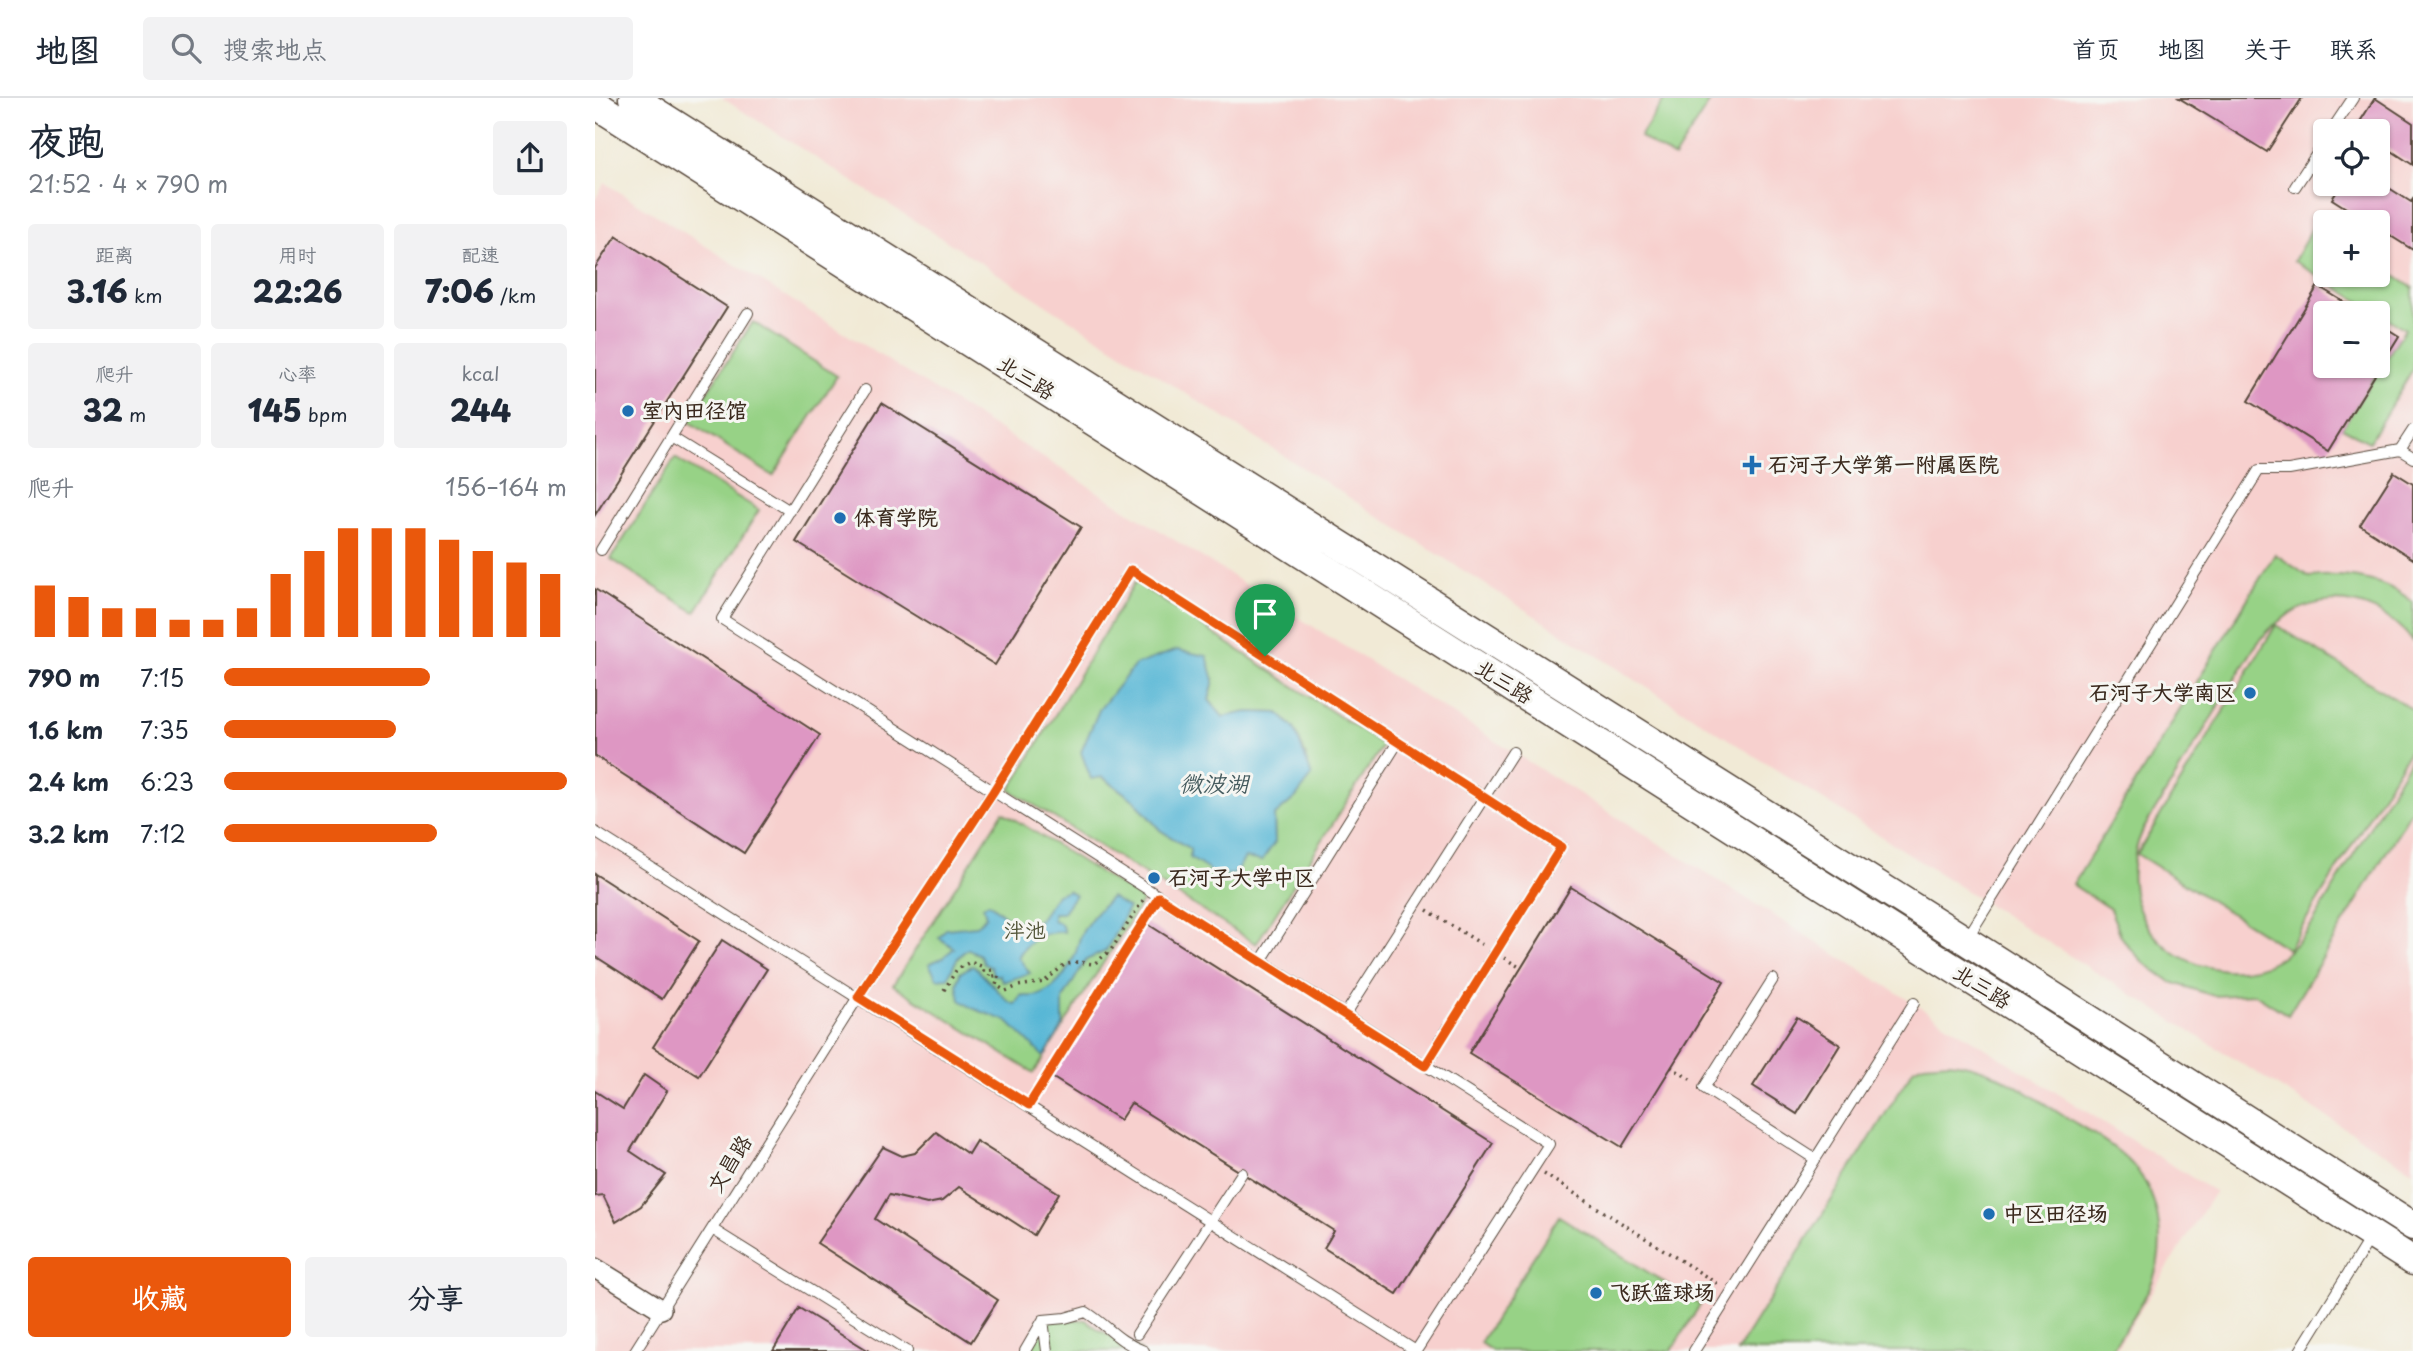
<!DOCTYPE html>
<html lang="zh">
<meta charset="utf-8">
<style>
body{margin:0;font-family:"Playpen Sans","LXGW WenKai TC",sans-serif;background:#f2f2f3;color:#1f2937;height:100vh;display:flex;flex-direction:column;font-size:26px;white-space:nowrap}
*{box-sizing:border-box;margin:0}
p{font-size:23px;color:#747a83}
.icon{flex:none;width:38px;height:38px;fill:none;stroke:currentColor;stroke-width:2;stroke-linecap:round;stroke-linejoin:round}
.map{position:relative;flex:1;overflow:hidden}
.drawer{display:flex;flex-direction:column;background:#fff;width:595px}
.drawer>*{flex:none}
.buttons{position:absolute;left:1718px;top:21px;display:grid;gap:14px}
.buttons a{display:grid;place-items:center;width:77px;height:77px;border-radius:7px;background:#fff;box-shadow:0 2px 5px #0004;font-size:35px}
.pin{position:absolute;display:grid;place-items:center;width:60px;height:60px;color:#fff;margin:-72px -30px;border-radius:50% 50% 50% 0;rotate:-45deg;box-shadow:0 0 7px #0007}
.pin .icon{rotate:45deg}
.round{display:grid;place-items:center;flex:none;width:74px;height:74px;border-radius:7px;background:#f2f2f3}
.overview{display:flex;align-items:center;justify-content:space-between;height:119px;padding:0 28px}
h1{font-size:38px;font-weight:800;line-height:52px}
.figures{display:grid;grid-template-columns:repeat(3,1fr);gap:10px;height:119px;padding:7px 28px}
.figures div{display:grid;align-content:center;border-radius:7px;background:#f2f2f3;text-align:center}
.figures b{font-size:30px;font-weight:800}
.figures small{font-size:19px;font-weight:400}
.figures p{font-size:19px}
.chart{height:196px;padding:14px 28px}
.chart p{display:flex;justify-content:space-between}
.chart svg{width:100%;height:126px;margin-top:7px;stroke:#ea580c;stroke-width:6}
.primary-button{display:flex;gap:14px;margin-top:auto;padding:14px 28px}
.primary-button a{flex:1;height:80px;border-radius:7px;background:#ea580c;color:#fff;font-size:28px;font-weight:800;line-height:80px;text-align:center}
.primary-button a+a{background:#f2f2f3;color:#1f2937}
ul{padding:0 28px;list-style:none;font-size:23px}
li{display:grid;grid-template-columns:112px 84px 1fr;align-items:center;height:52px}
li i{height:18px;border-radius:9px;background:#ea580c}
header{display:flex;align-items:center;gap:42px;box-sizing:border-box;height:98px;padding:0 35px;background:#fff;border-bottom:2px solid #e0e1e3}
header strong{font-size:33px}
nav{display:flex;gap:38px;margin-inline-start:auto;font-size:24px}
.search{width:490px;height:63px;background:#f2f2f3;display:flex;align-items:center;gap:18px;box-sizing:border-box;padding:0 24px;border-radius:7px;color:#747a83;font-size:26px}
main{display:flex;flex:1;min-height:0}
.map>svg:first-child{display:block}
.built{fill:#f7d0ce;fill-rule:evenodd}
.green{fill:#97d286;stroke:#697e52;stroke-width:2;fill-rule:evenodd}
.water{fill:#58b7d6;stroke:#4a707a;stroke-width:2}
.building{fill:#de97c3}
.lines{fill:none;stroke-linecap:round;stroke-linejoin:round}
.service-casing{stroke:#56473a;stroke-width:12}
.minor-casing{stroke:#56473a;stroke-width:22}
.secondary-casing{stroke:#56473a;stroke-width:31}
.path{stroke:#56473a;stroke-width:3.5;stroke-dasharray:2 5;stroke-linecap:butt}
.service{stroke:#fff;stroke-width:10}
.minor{stroke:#fff;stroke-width:19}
.secondary{stroke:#fff;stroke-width:28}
.route-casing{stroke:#fff;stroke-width:14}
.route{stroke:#ea580c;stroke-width:9}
.poi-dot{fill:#1f6fb2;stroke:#f6f6f2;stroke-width:2.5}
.labels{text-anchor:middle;stroke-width:6;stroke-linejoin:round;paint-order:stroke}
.street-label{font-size:21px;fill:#3b2a1e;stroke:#f6f6f2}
.poi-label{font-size:21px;font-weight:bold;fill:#3b2a1e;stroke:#f6f6f2;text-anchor:start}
.park-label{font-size:21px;fill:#525438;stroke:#f6f6f2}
.water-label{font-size:23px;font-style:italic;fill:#455b5e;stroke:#f6f6f2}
</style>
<header>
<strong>地图</strong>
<div class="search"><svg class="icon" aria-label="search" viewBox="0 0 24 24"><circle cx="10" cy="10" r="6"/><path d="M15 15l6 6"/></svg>搜索地点</div>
<nav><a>首页</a><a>地图</a><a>关于</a><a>联系</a></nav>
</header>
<main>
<section class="drawer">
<div class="overview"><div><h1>夜跑</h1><p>21:52 · 4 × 790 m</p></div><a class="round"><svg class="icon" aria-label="share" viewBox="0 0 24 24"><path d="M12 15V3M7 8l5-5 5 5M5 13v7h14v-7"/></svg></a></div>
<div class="figures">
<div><p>距离</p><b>3.16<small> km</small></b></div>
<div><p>用时</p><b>22:26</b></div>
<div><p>配速</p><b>7:06<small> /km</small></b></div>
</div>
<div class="figures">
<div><p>爬升</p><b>32<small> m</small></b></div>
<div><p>心率</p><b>145<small> bpm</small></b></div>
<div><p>kcal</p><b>244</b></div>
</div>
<div class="chart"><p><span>爬升</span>156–164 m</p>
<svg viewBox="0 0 160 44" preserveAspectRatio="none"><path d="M5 44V26M15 44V30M25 44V34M35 44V34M45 44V38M55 44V38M65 44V34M75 44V22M85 44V14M95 44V6M105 44V6M115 44V6M125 44V10M135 44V14M145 44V18M155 44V22"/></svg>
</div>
<ul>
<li><b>790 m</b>7:15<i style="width:60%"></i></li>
<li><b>1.6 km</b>7:35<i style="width:50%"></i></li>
<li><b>2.4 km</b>6:23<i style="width:100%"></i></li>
<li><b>3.2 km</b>7:12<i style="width:62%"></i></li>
</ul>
<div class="primary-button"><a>收藏</a><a>分享</a></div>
</section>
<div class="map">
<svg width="1818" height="1253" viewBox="0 0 1818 1253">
<rect width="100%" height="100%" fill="#f6f6f2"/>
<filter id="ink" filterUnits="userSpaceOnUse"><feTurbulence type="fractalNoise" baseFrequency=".0143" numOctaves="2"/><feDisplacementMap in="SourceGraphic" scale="14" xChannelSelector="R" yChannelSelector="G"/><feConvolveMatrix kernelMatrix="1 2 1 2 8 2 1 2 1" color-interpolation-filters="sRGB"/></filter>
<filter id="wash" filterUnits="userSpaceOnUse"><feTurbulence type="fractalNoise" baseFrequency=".00686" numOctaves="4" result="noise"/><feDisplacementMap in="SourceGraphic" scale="28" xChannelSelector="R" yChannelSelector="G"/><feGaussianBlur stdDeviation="1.57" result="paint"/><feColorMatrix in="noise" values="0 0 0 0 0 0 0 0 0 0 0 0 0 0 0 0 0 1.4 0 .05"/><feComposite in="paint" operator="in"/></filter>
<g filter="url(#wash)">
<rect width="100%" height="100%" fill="#f1ead6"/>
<path class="built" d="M127,0H1818V1073L1392,806ZM1731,33H1783V86H1731ZM1731,124H1783V177H1731ZM1731,215H1783V268H1731Z
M10,85L1620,1094L1520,1253H0V101Z"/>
<path class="green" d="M1070,0H1117L1079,60L1045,39Z
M1720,125L1731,132V177H1783V167L1818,190V271L1774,344L1747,330L1810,231L1699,163Z
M158,224L242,278L178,378L93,323Z
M80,360L164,412L100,514L16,461Z
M1680,456L1714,479C1751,475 1789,480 1818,504V543C1772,487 1700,491 1659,550L1548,732C1517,799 1558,866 1631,872C1647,873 1665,871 1679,863C1695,854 1706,841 1717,826L1818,657V710L1693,917L1660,896L1619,898L1576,884L1549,865L1534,849L1526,838L1515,811L1478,787Z
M540,484L788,647L661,846L415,692ZM619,582L614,602L628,619L653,614L683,615L699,630L711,658L701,699L679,718L680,744L650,760L595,751L565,732L540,703L507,679Z
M1681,527L1818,612V647L1693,851L1542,756Z
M408,714L548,802L439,975L298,887Z
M1354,964C1397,967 1429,993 1464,1015C1486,1029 1512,1042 1531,1060C1565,1092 1574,1147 1555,1189C1545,1211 1529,1232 1516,1253H1142L1319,970L1329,966Z
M964,1118L1105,1207L1076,1253H897L885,1245Z
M458,1221L492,1222L504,1232L547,1253H430L448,1222Z"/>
<path class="water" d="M582,552L612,558L619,582L614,602L628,619L653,614L683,615L699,630L717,678L701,699L679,718L680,744L667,763L650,760L638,777L620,776L595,760V751L565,732L540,703L508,679L496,681L486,654L504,612L540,567Z
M473,792L480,797L467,815H458V822L466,826L469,834C448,833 434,841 423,859L435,875L408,884L404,877H398L396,869L389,866L385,857L373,851C362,857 358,869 353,880L342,881L334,866L349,859L359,850L344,840L351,831L381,828L391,818L388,808L394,805L411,819L432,826L444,822L462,796Z
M516,799L533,810L511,853L491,862L468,901V928L449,959L412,923L377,910L365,902L362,887L365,875L378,867L414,904L420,906L426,897C451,904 470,880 479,859C483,851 483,841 488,833C495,820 506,809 516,799Z"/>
<g id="blocks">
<path class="building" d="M1584,0H1707L1672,54Z
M1780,0L1818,25V67L1783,44V33H1766L1761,30Z
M1783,83L1816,104L1818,101V152L1783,130V124H1773L1737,101L1747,86H1783Z
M21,138L132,209L0,417V170Z
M1723,188L1767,215H1731V268H1783V225L1804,238L1733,353L1653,303Z
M287,305L486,429L400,567L201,444Z
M1799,374L1818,386V461L1765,427Z
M0,491L225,637L149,755L0,658Z
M0,776L104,843L67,901L0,858Z
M976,789L1129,884L1027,1049L874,955Z
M551,825L898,1045L802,1196L729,1150L739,1133L536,1005L525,1022L455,978Z
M127,842L172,871L104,978L58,949Z
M1202,919L1245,947L1202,1016L1158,988Z
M49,977L72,993L35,1053L71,1077L46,1108L21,1124L8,1097L0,1098V993L28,1011Z
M341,1034L373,1056L381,1043L464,1095L439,1137L364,1089L347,1103L332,1106L294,1097L280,1121L403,1202L376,1244L222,1145L288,1049L307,1058L320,1055Z
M204,1210L274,1253H178Z"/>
</g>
</g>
<g filter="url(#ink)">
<use href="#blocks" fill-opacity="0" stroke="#56473a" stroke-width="2"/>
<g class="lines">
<g class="service-casing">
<path id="service" d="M1736,33L1758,0
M1700,89L1731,42
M270,292L127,521L954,1046L821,1253
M76,339L195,413
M1805,352L1818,360
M6,452L153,215
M0,734L821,1253
M1371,842L1664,372H1694L1805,352L1818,332
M666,863L803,644
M1178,881L1109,990L1220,1061
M750,917L918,654
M117,1131L312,1253
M448,1222L452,1253
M542,1236L647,1075
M40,1253L263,899L398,694L536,472L966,749L830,968
M430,1253L448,1222L470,1220L491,1214C515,1229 520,1242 549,1253
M1099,1253L1319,905
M1705,1253L1775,1140"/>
</g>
<g class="minor-casing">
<path id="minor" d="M0,1170L66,1211"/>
</g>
<g class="secondary-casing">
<path id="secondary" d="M38,0L1370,842L1818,1128
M0,6L1818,1163"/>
</g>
<path class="path" d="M832,812L891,849
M909,860L926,870
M349,892L362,871L375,864L386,868L389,873L397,872L394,879L404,877L401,887L411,893L423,888L449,884L469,867L482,864L499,866L516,852L548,802
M1076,969L1098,983
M441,997L557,810
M949,1076L1126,1188"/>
<use href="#service" class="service"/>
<use href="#minor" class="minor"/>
<use href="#secondary" class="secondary"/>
</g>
</g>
<g class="lines" filter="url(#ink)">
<g class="route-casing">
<path id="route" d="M536,472L966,749L830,968L564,799L434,1007L263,899L398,694Z"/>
</g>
<use href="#route" class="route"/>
</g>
<g class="poi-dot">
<circle cx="33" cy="313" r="7"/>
<path d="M1153.5 356.5h7v7h7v7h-7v7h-7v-7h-7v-7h7z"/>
<circle cx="245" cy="420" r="7"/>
<circle cx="1655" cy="595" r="7"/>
<circle cx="559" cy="780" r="7"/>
<circle cx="1394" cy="1116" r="7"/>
<circle cx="1001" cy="1195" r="7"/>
</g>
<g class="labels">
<g class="street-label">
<text transform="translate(431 280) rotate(32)" y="7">北三路</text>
<text transform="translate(909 584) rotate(32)" y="7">北三路</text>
<text transform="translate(1387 889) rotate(32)" y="7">北三路</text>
<text transform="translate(135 1066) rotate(-58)" y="7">文昌路</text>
</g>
<g class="poi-label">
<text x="47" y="320">室内田径馆</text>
<text x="1173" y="374">石河子大学第一附属医院</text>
<text x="259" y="427">体育学院</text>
<text x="1641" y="602" text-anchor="end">石河子大学南区</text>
<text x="573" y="787">石河子大学中区</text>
<text x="1408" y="1123">中区田径场</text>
<text x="1015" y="1202">飞跃篮球场</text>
</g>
<g class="park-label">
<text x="430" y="840">泮池</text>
</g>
<g class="water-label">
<text x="619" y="694">微波湖</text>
</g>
</g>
</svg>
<div class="buttons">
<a><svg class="icon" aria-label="locate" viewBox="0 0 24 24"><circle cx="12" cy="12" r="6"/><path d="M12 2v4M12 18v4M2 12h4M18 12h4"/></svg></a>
<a>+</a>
<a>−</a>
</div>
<div class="pin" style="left:670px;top:558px;background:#1e9e55"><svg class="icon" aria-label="arrive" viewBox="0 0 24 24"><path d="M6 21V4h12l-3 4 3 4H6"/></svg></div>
</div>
</main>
